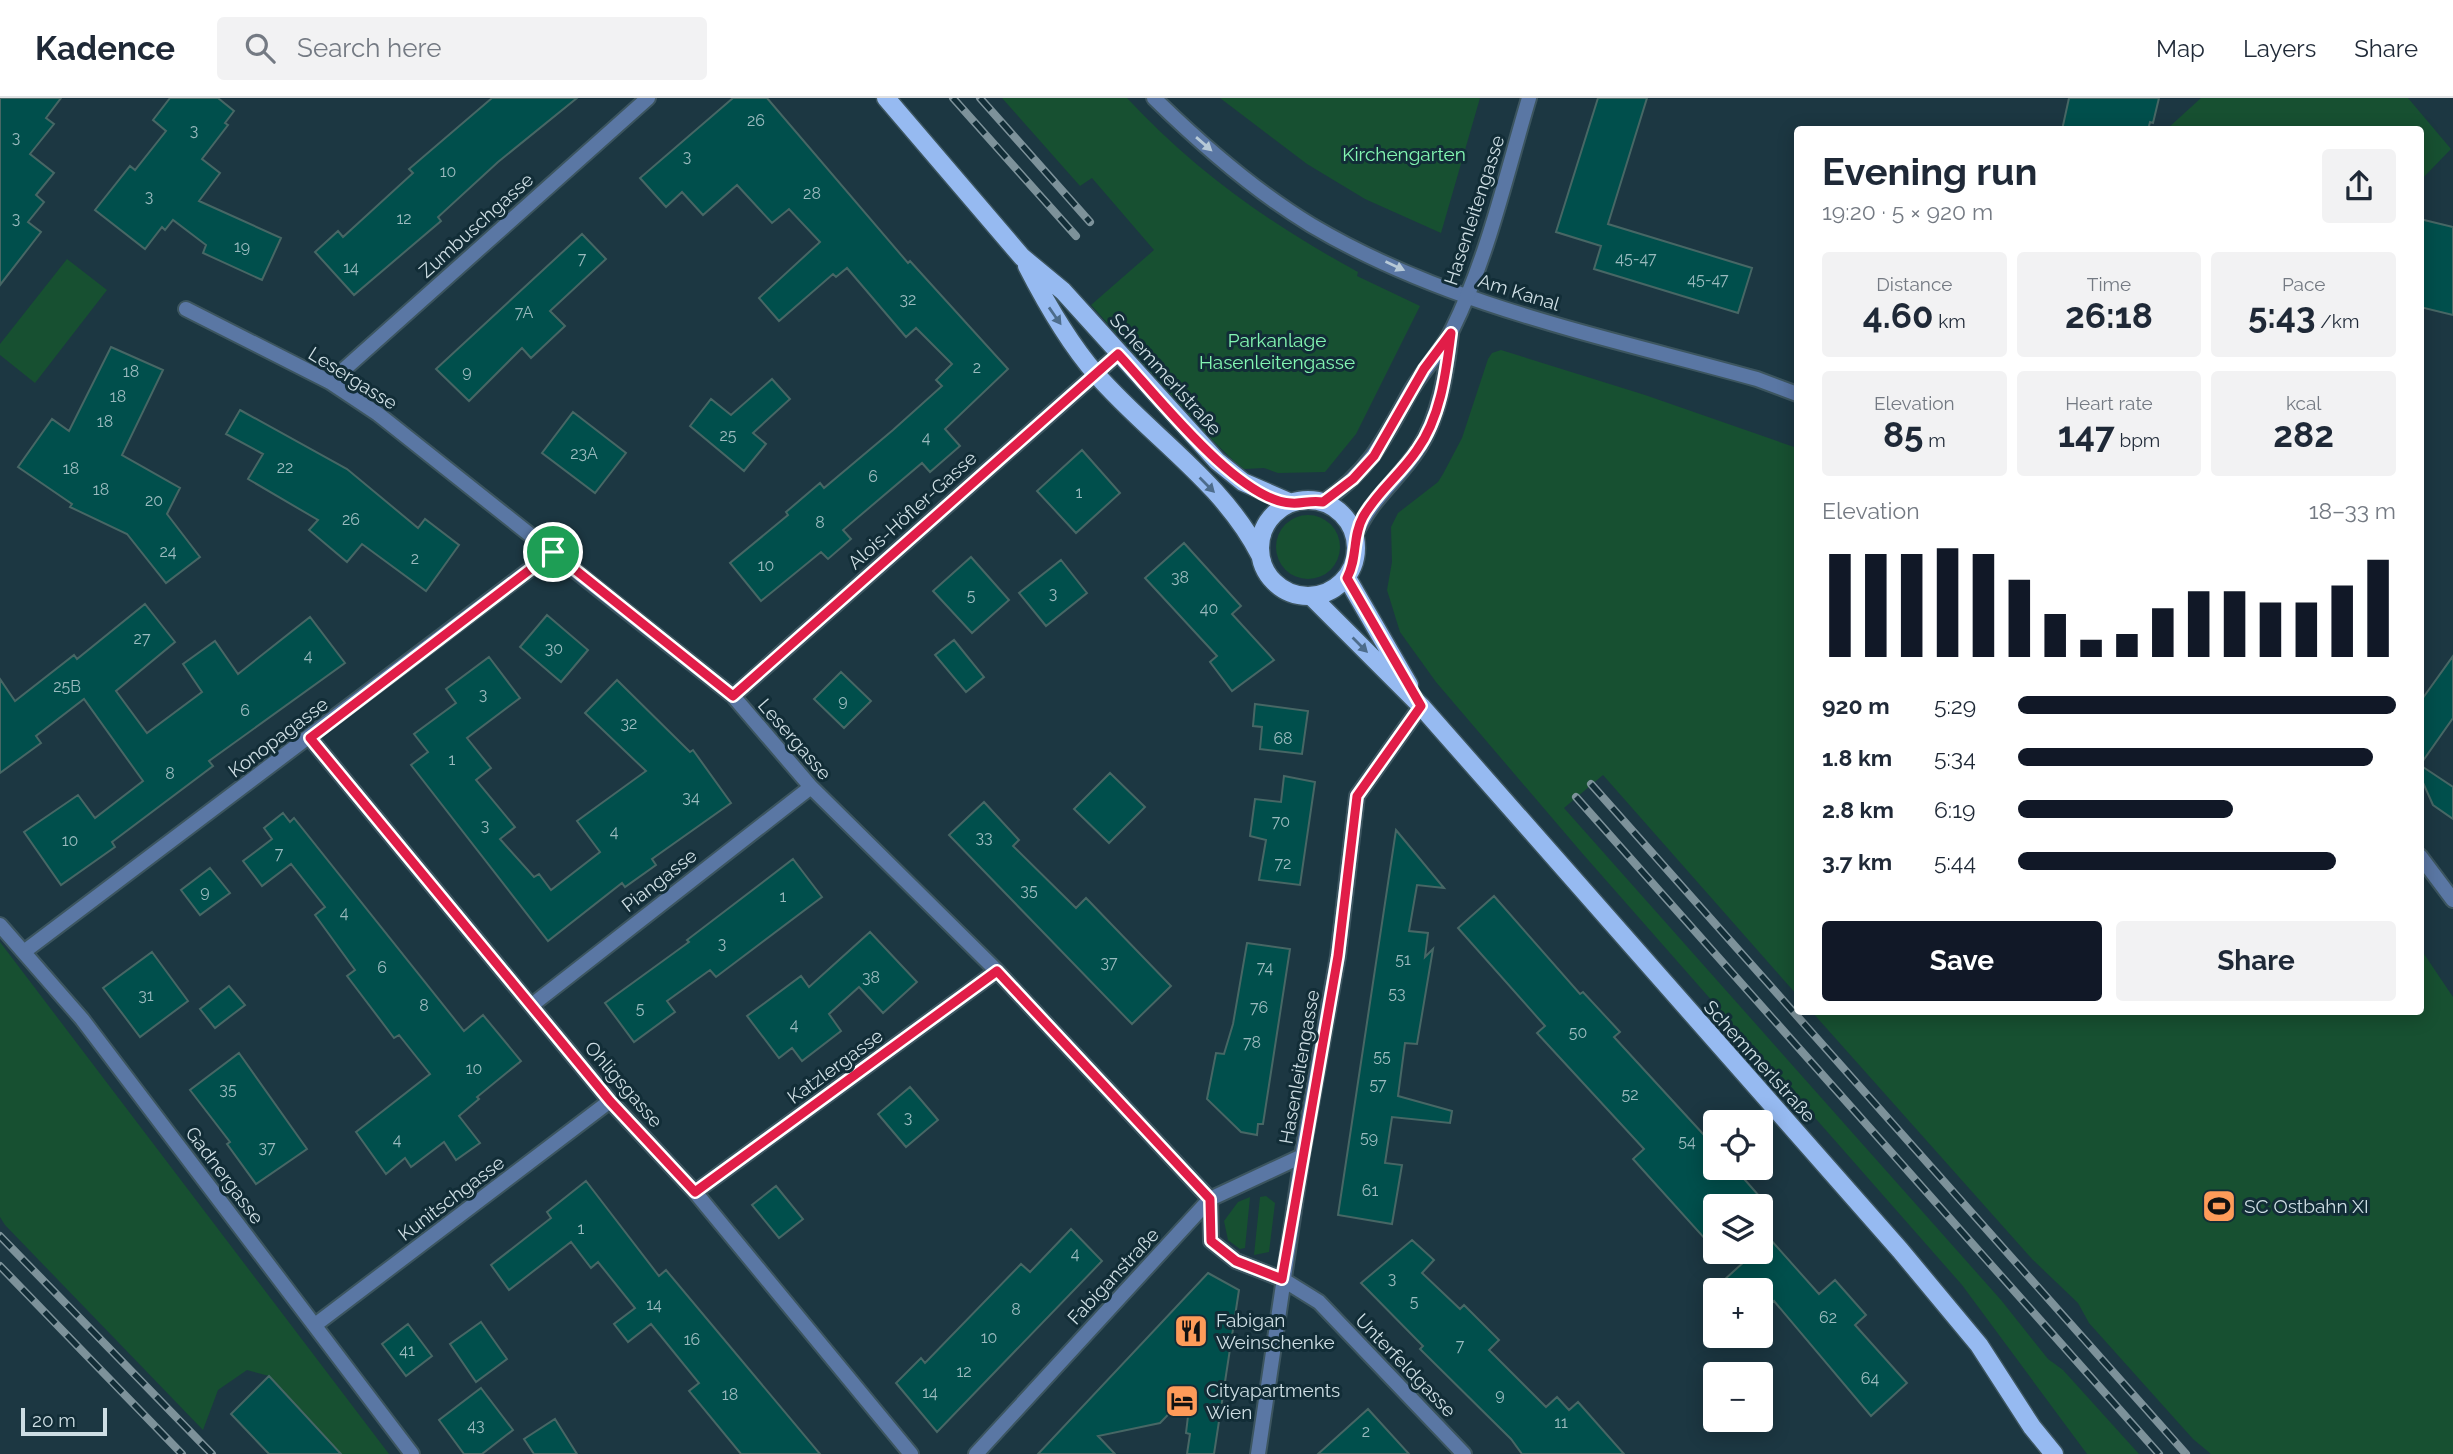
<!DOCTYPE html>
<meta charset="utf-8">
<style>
body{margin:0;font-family:Raleway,sans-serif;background:#f2f2f3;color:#1f2937;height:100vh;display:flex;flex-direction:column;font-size:26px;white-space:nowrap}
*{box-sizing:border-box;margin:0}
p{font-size:23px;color:#747a83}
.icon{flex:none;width:38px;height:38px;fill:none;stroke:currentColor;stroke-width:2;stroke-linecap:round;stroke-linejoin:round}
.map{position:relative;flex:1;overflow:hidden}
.side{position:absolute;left:1794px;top:28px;width:630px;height:889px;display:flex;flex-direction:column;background:#fff;border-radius:7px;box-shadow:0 4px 18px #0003}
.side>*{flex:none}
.buttons{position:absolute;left:1703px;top:1012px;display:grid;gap:14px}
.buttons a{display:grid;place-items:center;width:70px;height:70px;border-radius:7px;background:#fff;box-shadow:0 4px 18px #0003;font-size:35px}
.scale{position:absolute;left:21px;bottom:18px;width:86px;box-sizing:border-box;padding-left:7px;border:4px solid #cedee4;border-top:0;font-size:19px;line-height:24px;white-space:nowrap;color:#cedee4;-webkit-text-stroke:5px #122d37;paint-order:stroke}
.pin{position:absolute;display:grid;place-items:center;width:60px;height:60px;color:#fff;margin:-30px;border:4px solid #fff;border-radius:50%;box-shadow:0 2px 7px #0007}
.round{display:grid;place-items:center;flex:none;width:74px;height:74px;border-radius:7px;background:#f2f2f3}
.overview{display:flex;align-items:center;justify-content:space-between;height:119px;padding:0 28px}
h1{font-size:38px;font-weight:700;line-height:52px}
.metrics{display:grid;grid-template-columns:repeat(3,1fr);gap:10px;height:119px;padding:7px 28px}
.metrics div{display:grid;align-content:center;border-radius:7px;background:#f2f2f3;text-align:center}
.metrics b{font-size:35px;font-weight:700}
.metrics small{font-size:19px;font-weight:400}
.metrics p{font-size:19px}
.chart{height:196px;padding:14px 28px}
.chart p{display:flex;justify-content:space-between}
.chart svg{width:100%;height:126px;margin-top:7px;stroke:#111827;stroke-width:6}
.primary-button{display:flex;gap:14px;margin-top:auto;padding:14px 28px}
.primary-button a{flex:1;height:80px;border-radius:7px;background:#111827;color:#fff;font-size:28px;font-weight:700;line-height:80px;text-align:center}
.primary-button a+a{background:#f2f2f3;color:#1f2937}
ul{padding:0 28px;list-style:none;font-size:23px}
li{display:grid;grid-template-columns:112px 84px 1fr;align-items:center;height:52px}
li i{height:18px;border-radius:9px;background:#111827}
header{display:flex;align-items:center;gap:42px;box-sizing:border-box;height:98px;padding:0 35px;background:#fff;border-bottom:2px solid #e0e1e3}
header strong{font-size:33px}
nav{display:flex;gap:38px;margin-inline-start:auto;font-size:24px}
.search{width:490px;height:63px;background:#f2f2f3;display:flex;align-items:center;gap:18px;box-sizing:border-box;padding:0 24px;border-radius:7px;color:#747a83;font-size:26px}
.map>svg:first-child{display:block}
.green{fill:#175031}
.building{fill:#004f4c;stroke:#476765;stroke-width:2}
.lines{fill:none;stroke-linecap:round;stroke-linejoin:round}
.minor-casing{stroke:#3c555f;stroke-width:18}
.tertiary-casing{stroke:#3c555f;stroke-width:18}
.primary-casing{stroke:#3c555f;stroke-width:21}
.minor{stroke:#5a77a4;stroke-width:14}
.tertiary{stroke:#5a77a4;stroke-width:14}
.primary{stroke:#96baf1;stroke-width:18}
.rail-casing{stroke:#7d929a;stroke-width:8}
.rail{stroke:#122d37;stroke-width:5;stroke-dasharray:16;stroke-linecap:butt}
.oneway{fill:#b7c9d7}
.oneway2{fill:#4d6c8b}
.route-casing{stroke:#fff;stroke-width:14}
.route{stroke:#e11d48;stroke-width:9}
.labels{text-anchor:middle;stroke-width:6;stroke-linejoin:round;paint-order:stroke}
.number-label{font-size:16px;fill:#9ababe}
.park-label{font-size:19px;fill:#83f6b2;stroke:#122d37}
.street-label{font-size:19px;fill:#cedee4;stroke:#122d37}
.poi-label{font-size:19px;fill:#cedee4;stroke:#122d37;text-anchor:start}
</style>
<header>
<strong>Kadence</strong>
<div class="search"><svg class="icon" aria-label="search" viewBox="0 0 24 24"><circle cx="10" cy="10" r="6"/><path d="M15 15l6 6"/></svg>Search here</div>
<nav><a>Map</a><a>Layers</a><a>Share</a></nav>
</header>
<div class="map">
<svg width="2453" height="1356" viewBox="0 0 2453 1356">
<rect width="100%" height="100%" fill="#1c3742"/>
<path class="green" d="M1002,0H1127C1196,74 1270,126 1358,174L1357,178L1420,208L1356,336L1325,374L1278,375L1264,370L1244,371L1237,366L1210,340L1091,207L1154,152L1092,80L1080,88Z
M1220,0H1480L1441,135L1365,101L1307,66Z
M2201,0H2408L2451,51L2420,83V32L2167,31Z
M67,161L107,192L35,285L0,257V246Z
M1501,252L1645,297L1797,350V897L1603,677L1564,710L2001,1202L2048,1261L2063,1272L2139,1356H2087L1962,1187L1582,755L1436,584L1400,534L1387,492L1392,464L1391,429L1398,415L1438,384L1443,376L1462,340L1488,261L1492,255Z
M1276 449a32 32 0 1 1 64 0a32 32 0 1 1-64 0Z
M0,844L389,1356H341L269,1278L247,1272L218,1292L203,1332L5,1127L0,1119Z
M2420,850L2453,899V1356H2211L2193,1341L2089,1225L2078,1205L2032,1161L1812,914H2420Z
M1266,1098L1275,1105L1269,1154L1254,1157L1260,1099Z
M1250,1099L1245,1150L1240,1151L1228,1142L1224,1123L1238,1104Z"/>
<path class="building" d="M0,0H61L46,20L54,26L30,56L54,75L36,97L44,104L28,124L41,134L0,187Z
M170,0H218L234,13L225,25L228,27L202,61L220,75L199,103L281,140L262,182L203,155L206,147L173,122L165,132L162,129L145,151L95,112L130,68L135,72L166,33L153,22Z
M492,0H577L498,64L438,119L441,123L354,197L315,154L338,133L343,139L413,75L409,71Z
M733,0H767L908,165L910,163L1008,271L945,331L960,348L930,374L922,365L843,432L851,441L828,461L821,454L761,503L730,465L788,417L786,414L820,385L824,390L893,332L942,288L936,282L952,266L916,230L906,239L847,170L836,179L833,176L779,223L759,200L820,144L789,111L772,125L737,87L703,117L682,94L666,109L640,80Z
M1598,0H1647L1608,126L1752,170L1738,215L1594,171L1601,148L1556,134Z
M2069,0H2159L2153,25L2150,24L2148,32H2062Z
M2420,121L2453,129V217L2420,209Z
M582,136L606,161L550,213L565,228L531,260L522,250L469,303L436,271Z
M111,249L163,272L122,357L180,390L167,416L200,459L166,485L127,436L70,409L72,406L18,369L52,321L69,333Z
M772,281L790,301L753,335L766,346L744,373L690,328L711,301L731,317Z
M240,312L347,371L418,430L425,421L459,447L426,493L362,446L347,464L309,432L318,422L248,381L263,356L226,336Z
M573,314L626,355L595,395L542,355Z
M1082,352L1120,395L1076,435L1037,393Z
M1184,445L1241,508L1232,516L1274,562L1232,593L1210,564L1217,558L1145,480Z
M971,459L1009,502L972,535L933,493Z
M1061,462L1087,495L1046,528L1019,495Z
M145,506L175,544L116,593L147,635L202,594L183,566L215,543L238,576L310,519L345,565L209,663L213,668L112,744L115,749L61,787L24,734L78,697L95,720L143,683L84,601L36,638L41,645L0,675V581L15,603L74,557L77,561Z
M547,517L588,552L561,584L520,549Z
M954,542L984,579L966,594L935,557Z
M2453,558V620L2420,667V604Z
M489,559L520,600L467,640L491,670L476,682L515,729L500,741L534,779L539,776L551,792L600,754L577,723L646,673L585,615L617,582L690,654L693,652L731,705L652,761L656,767L625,789L622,785L548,843L411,667L428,654L414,636L456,605L446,591Z
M841,574L871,603L844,630L814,601Z
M1255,606L1308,613L1302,656L1260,651L1262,629L1253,628Z
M2420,667L2453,689V721L2433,707L2420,678Z
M1110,675L1145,709L1109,745L1074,711Z
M1284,678L1315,684L1300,787L1259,782L1266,742L1250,738L1255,701L1281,704Z
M984,704L1019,742L1013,748L1076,810L1086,800L1171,888L1132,926L949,737Z
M283,715L290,724L294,720L464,933L483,917L521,963L477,999L479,1001L459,1018L480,1045L456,1062L444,1044L411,1069L405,1060L386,1076L356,1034L430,976L399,937L394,940L347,878L355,872L315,817L325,809L291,766L262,788L243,763L272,741L264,730Z
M1396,732L1444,790L1417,787L1409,833L1428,835L1425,859L1433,851L1417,946L1405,945L1398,998L1452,1013L1450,1025L1392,1019L1385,1065L1402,1067L1392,1126L1338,1117Z
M793,761L822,799L716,879L710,872L667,903L675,914L634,944L605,905L689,844L687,842Z
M210,770L230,795L200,817L181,792Z
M1494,798L1580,896L1583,894L1620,934L1614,939L1715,1049V1069H1759L1745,1082L1768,1108H1715V1152L1633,1061L1644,1051L1537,935L1545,928L1458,830Z
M870,834L917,884L883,915L859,889L829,916L841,933L802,963L792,950L779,960L747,918L801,878L809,889Z
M1247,845L1290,851L1263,1026H1258L1257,1037L1241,1034L1207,1001L1216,955L1224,956L1233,926Z
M152,854L188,903L140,939L103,890Z
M229,888L245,907L215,930L200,911Z
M239,955L307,1051L256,1086L227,1046L230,1044L190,992Z
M910,989L938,1022L906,1049L878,1016Z
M586,1083L659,1178L666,1172L820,1356H741L689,1293L699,1285L651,1226L628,1244L614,1226L635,1210L598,1164L591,1170L571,1144L509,1192L491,1167L551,1120L547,1114Z
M776,1088L803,1121L779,1140L752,1107Z
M1071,1131L1102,1163L937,1334L896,1285L921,1260L925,1265L1021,1166L1030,1174Z
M1770,1141L1819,1196L1835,1182L1866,1217L1855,1227L1907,1285L1871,1318L1774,1203L1760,1215V1192H1713L1756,1153H1760V1150Z
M1412,1142L1434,1162L1422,1175L1460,1211L1464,1207L1499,1242L1489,1252L1546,1309L1557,1299L1569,1312L1578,1304L1624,1356H1522L1511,1341L1420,1251L1423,1248L1361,1185Z
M1208,1175L1239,1192L1214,1356H1187L1190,1336L1186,1335L1191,1293L1160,1325L1098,1338L1115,1356H1038Z
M481,1224L507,1261L476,1284L450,1246Z
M408,1226L432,1258L406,1278L382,1246Z
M269,1278L341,1356H269L231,1316Z
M481,1290L513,1332L482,1356H464L439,1322Z
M1368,1311L1409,1356H1318Z
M555,1321L577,1356H534L524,1341Z"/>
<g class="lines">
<g class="minor-casing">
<path id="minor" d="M1154,0C1202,47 1253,92 1311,127C1447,208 1606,239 1757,281L1797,296
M186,211L330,284L378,316L733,598L811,689L997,873L1210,1101
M330,284L648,0
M733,598L1118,256
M310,640L610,1003L695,1094L911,1356
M2420,758L2453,802
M0,827L82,921L412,1356
M25,853L553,454
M532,907L811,689
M695,1094L997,873
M1210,1101L1211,1143L1236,1163L1282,1181L1319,1204L1464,1356
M315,1227L610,1003
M976,1356L1210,1101L1302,1058
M1258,1356L1302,1058L1338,858L1357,698L1421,608"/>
</g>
<g class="tertiary-casing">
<path id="tertiary" d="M1323,404C1368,374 1383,344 1408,298C1420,275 1441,255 1452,232C1488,159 1506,77 1529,0
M1355,438C1370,401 1398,383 1419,350C1440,317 1446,275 1451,236"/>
</g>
<g class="primary-casing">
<path id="primary" d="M886,0L1022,159L1063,193L1217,363L1243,384L1291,405
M1027,168C1046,205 1068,244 1096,276C1149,337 1223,384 1260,457
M1260 450a48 48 0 1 1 96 0a48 48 0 1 1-96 0Z
M1347,480L1409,587
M1311,498L1421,608L1900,1152L1979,1247L2032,1329L2054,1356"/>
</g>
<use href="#minor" class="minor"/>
<use href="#tertiary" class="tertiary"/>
<use href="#primary" class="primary"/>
<g class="rail-casing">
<path id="rail" d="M953,0L1076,138
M980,0L1090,124
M1591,686L2186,1356
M1576,699L2159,1356
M0,1138L212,1356
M0,1168L182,1356"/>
</g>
<use href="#rail" class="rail"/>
</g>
<defs><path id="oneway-solid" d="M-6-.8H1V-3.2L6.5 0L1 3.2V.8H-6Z" transform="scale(1.75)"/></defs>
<g class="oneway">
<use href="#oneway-solid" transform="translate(1204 46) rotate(41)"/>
<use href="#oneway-solid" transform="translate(1395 168) rotate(25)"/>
</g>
<g class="oneway2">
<use href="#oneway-solid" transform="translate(1055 218) rotate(55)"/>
<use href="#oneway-solid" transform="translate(1207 387) rotate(45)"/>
<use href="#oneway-solid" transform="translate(1360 547) rotate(45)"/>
</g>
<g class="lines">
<g class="route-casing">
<path id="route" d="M1451,235C1446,274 1441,319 1417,352C1401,376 1377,394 1363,419C1352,439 1358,459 1347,480L1421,608L1357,698L1338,858L1282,1181L1236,1163L1211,1143L1210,1101L997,873L695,1094L610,1003L310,640L553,454L733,598L1118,256C1154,294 1238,403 1291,405C1303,406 1309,402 1323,404L1353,381L1374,358L1424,271Z"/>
</g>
<use href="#route" class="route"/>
</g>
<defs>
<g id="stadium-square" transform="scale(1.75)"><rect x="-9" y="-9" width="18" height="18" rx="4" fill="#fe9b59" stroke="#122d37"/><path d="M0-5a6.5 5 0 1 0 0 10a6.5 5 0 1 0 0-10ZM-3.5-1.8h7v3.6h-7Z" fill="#111"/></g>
<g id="restaurant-square" transform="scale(1.75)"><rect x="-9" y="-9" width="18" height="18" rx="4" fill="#fe9b59" stroke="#122d37"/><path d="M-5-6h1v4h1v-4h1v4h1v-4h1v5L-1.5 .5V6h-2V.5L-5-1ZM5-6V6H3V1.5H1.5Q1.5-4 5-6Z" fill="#111"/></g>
<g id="hotel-square" transform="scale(1.75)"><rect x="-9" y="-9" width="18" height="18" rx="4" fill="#fe9b59" stroke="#122d37"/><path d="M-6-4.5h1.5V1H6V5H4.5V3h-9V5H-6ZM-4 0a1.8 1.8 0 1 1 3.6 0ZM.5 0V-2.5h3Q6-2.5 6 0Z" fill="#111"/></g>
</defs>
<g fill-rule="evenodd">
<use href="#stadium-square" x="2219" y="1108"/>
<use href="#restaurant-square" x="1191" y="1233"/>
<use href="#hotel-square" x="1182" y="1303"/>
</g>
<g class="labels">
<g class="number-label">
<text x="756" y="28">26</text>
<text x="194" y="38">3</text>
<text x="16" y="45">3</text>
<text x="687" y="64">3</text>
<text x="448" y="79">10</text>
<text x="812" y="101">28</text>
<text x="149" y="104">3</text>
<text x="16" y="126">3</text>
<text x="404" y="126">12</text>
<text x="242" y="154">19</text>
<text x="582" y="166">7</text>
<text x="1636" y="166">45-47</text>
<text x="351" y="175">14</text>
<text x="1708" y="187">45-47</text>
<text x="908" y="207">32</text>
<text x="524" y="220">7A</text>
<text x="977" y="275">2</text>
<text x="131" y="279">18</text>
<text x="467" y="279">9</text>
<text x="118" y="304">18</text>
<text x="105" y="329">18</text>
<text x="728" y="343">25</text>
<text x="926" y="345">4</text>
<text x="584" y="361">23A</text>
<text x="285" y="375">22</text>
<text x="71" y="376">18</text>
<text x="873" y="384">6</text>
<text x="101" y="397">18</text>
<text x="1079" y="400">1</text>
<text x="154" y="408">20</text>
<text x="351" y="427">26</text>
<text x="820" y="430">8</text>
<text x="168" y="459">24</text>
<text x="415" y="466">2</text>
<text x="766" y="473">10</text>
<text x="1180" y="485">38</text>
<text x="1053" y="501">3</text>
<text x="971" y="503">5</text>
<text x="1209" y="516">40</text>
<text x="142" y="546">27</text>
<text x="554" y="556">30</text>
<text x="308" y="563">4</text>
<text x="67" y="594">25B</text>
<text x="483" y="602">3</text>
<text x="843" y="608">9</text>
<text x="245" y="618">6</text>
<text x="629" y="631">32</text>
<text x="1283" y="646">68</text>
<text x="452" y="667">1</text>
<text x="170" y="681">8</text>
<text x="691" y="705">34</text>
<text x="1281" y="729">70</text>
<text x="485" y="733">3</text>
<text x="614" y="739">4</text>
<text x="984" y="745">33</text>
<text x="70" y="748">10</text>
<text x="279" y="761">7</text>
<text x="1283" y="771">72</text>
<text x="1029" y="798">35</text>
<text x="205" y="799">9</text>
<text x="783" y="804">1</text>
<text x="344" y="820">4</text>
<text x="722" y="851">3</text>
<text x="1403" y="867">51</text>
<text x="1109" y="870">37</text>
<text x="382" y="875">6</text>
<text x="1265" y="875">74</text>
<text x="871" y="885">38</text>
<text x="1397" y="901">53</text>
<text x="146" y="903">31</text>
<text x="424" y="913">8</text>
<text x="1259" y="915">76</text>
<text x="640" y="916">5</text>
<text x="794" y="932">4</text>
<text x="1578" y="940">50</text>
<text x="1252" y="950">78</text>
<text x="1382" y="964">55</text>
<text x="474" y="976">10</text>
<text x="1378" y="992">57</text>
<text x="228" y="997">35</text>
<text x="1630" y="1002">52</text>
<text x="908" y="1025">3</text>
<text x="1369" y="1045">59</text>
<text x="397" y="1047">4</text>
<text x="1687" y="1049">54</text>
<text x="267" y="1055">37</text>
<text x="1370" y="1098">61</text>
<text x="581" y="1136">1</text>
<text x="1075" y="1161">4</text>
<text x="1392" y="1186">3</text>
<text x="1414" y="1209">5</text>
<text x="654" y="1212">14</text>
<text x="1016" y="1217">8</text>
<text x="1828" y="1225">62</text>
<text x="989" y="1245">10</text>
<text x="692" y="1247">16</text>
<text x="1460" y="1253">7</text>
<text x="407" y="1258">41</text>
<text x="964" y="1279">12</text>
<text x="1870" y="1286">64</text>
<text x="930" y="1300">14</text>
<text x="730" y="1302">18</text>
<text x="1500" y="1302">9</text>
<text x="1561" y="1330">11</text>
<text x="476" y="1333">43</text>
<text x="1366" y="1339">2</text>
</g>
<g class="park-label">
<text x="1404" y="63">Kirchengarten</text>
<text x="1277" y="249">Parkanlage<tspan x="1277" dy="22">Hasenleitengasse</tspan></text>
</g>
<g class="street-label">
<text transform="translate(1474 112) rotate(-72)" y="7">Hasenleitengasse</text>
<text transform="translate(476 127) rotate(-42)" y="7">Zumbuschgasse</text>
<text transform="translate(1519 194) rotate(17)" y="7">Am Kanal</text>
<text transform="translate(1166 276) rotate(48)" y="7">Schemmerlstraße</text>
<text transform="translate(353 280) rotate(32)" y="7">Lesergasse</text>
<text transform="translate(912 412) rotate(-42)" y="7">Alois-Höfler-Gasse</text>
<text transform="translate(278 639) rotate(-37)" y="7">Konopagasse</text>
<text transform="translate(795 641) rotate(49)" y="7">Lesergasse</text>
<text transform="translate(659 782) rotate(-38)" y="7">Piangasse</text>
<text transform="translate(1760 963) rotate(48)" y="7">Schemmerlstraße</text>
<text transform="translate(835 968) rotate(-36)" y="7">Katzlergasse</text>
<text transform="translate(1299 969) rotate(-80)" y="7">Hasenleitengasse</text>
<text transform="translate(624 986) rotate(49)" y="7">Ohligsgasse</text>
<text transform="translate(225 1077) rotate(53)" y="7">Gadnergasse</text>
<text transform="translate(451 1100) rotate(-37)" y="7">Kunitschgasse</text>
<text transform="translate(1113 1178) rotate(-47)" y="7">Fabiganstraße</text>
<text transform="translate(1406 1267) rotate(46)" y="7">Unterfeldgasse</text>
</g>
<g class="poi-label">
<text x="2244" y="1115">SC Ostbahn XI</text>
<text x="1216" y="1229">Fabigan<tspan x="1216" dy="22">Weinschenke</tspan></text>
<text x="1206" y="1299">Cityapartments<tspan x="1206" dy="22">Wien</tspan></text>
</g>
</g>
</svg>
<div class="buttons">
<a><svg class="icon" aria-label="locate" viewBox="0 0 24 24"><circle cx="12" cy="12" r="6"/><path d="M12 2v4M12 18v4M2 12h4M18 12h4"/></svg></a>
<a><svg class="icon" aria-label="layers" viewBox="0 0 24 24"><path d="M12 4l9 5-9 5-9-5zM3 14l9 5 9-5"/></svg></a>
<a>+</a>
<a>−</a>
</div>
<div class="scale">20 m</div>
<div class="pin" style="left:553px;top:454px;background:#1e9e55"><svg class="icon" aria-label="arrive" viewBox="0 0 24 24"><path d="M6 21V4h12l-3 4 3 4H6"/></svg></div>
<section class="side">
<div class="overview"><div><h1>Evening run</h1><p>19:20 · 5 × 920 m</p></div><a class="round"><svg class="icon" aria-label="share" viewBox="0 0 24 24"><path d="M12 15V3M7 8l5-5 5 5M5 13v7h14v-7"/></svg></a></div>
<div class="metrics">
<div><p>Distance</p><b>4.60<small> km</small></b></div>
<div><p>Time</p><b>26:18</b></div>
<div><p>Pace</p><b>5:43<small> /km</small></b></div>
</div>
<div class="metrics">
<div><p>Elevation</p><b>85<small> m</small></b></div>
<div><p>Heart rate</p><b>147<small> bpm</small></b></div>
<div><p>kcal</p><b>282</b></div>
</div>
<div class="chart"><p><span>Elevation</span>18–33 m</p>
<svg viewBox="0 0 160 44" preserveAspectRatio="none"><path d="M5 44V8M15 44V8M25 44V8M35 44V6M45 44V8M55 44V17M65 44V29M75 44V38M85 44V36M95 44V27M105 44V21M115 44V21M125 44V25M135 44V25M145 44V19M155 44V10"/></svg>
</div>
<ul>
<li><b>920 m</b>5:29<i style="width:100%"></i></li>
<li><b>1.8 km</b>5:34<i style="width:94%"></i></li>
<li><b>2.8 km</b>6:19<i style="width:57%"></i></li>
<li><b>3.7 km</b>5:44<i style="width:84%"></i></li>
</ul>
<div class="primary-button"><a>Save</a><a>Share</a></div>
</section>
</div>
